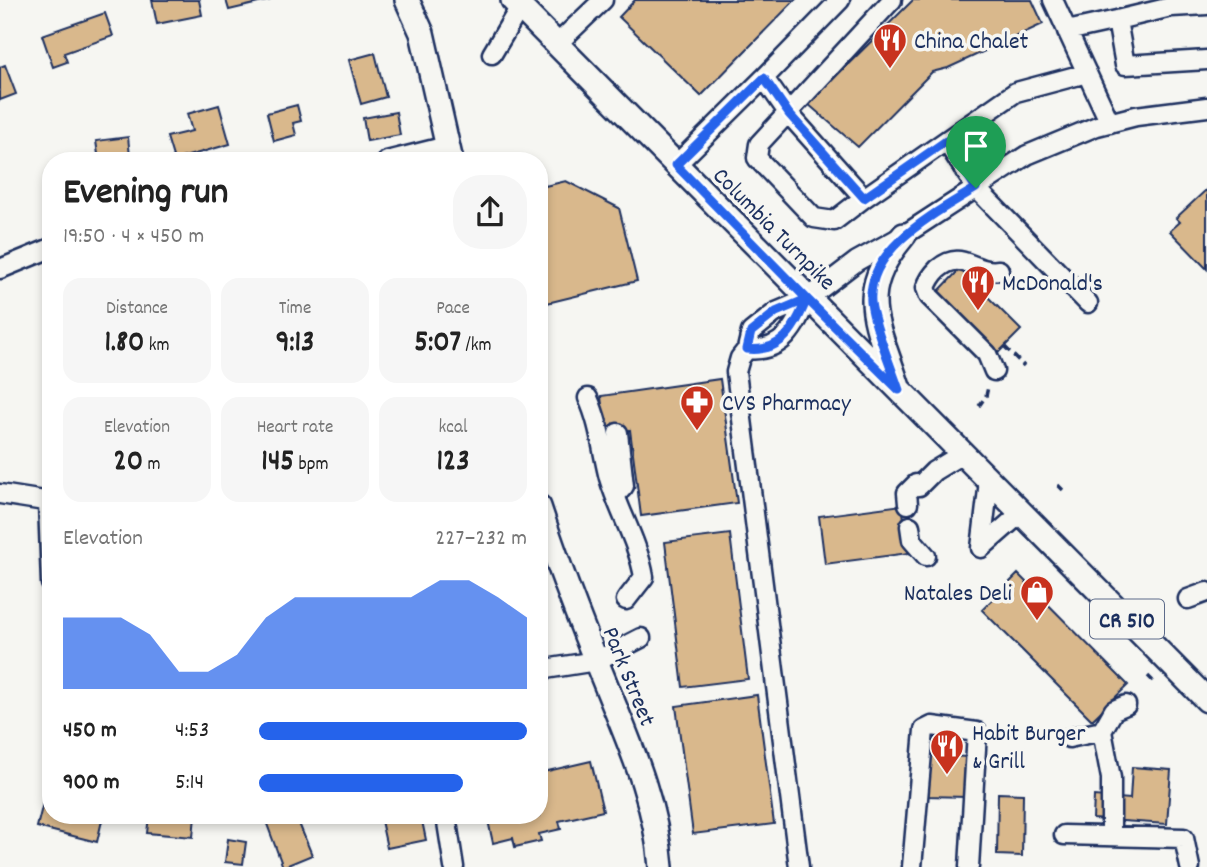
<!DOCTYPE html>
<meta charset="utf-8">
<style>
body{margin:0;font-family:Dekko,sans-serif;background:#f6f6f6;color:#222;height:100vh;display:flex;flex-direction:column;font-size:26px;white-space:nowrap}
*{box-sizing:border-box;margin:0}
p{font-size:23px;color:#767676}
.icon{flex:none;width:38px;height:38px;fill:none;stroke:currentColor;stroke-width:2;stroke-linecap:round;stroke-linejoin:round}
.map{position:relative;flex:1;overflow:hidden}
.panel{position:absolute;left:42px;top:152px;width:506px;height:672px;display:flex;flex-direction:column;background:#fff;border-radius:28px;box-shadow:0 4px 10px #0003}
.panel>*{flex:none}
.pin{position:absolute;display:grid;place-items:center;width:60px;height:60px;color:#fff;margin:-72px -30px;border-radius:50% 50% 50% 0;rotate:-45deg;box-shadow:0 0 7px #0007}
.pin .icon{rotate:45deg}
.round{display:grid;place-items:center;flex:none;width:74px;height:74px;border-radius:28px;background:#f6f6f6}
.head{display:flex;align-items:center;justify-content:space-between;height:119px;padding:0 21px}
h1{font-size:38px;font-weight:800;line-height:52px}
.figures{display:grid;grid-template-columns:repeat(3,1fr);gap:10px;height:119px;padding:7px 21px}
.figures div{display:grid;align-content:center;border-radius:18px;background:#f6f6f6;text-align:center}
.figures b{font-size:30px;font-weight:800}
.figures small{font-size:19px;font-weight:400}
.figures p{font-size:19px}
.chart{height:196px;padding:14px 21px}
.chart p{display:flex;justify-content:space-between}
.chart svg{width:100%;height:126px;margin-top:7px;fill:#2563eb;opacity:.7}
ul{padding:0 21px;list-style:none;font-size:23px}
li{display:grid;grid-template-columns:112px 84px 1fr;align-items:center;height:52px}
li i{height:18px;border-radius:9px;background:#2563eb}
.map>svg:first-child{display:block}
.building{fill:#d9b88c;stroke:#1b2f5e;stroke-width:2}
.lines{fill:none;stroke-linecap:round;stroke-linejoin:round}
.minor-casing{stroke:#1b2f5e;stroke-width:23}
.major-casing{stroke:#1b2f5e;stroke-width:28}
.path{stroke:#1b2f5e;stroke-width:3.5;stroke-dasharray:7 5;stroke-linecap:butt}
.minor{stroke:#f6f6f2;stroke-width:18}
.major{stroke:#f6f6f2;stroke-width:23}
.route-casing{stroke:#fff;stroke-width:14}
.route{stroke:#2563eb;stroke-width:9}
.labels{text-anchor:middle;stroke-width:7;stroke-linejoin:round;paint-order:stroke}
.shield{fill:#f6f6f2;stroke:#5d6b8a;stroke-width:2}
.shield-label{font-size:23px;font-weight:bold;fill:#1b2f5e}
.poi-label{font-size:24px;fill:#1b2f5e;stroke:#f6f6f2;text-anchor:start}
.street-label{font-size:24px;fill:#1b2f5e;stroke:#f6f6f2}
</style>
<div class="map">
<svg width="1207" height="867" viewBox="0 0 1207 867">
<rect width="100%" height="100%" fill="#f6f6f2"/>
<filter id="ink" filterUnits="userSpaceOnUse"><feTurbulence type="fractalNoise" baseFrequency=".0143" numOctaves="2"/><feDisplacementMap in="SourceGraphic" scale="14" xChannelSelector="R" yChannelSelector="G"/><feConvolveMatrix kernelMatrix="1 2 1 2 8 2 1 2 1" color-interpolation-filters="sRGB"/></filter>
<g filter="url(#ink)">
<path class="building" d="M152,0H199L202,15L157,24Z
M226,0H271L229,10Z
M635,0H795L701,96L619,17Z
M913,0H1032L1043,24L948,68L932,72L858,147L808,104Z
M105,13L113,36L64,53L67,62L53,67L42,35Z
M375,53L386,97L361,104L349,60Z
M5,65L16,94L0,100V67Z
M219,105L230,144L174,160L167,137L192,131L187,114Z
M297,105L301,121L293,123L296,135L274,141L267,113Z
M396,112L400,135L367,141L363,118Z
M128,137L130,156L117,158V161H99L96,141Z
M539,168L545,186L566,181L619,208L637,281L539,305Z
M1207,189V269L1170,231L1180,222L1176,218Z
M960,269L1021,330L999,352L992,345L989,348L935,295Z
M720,379L737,503L641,516L630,430L605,434L601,396Z
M902,505L909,553L825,564L819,516Z
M730,534L748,679L683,687L665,542Z
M1018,574L1128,685L1092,720L982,610Z
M757,695L774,824L693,834L676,706Z
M928,755L968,757L966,797L927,796Z
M591,761L603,811L559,821L561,829L539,834L541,841L515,847L513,838L493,843L487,816H539V773Z
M1132,767L1171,770L1167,824L1093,819L1094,796L1130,799Z
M998,793L1023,794L1022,856L997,855Z
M43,803L51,805V816H103L97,842L37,827Z
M149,816H195L193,837L147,833Z
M264,816H296L312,855L283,867Z
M380,816H421L426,840L387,848Z
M228,839L246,842L243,864L225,862Z"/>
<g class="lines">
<g class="minor-casing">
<path id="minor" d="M1053,0L1110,123
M1207,5L1171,7L1117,20L1125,65L1207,60
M1067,31L1117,20
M557,44L603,0
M492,54L520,7
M764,78L840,0
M946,141L976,188L1088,303
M387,161L447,146
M676,165L764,78L789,114L864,198L1016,92L1087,73
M864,198L834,221L814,218L757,158L759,144L892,0
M0,269L51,248
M747,349C783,353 795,327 807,299
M994,371L987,354L929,296L926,288C929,279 932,275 938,269C963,248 972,274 999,270
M588,398C600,424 602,451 609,478C619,512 638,542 644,577L626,600
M919,486L934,471L962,454
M0,494L51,502
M616,495L624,486L618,433
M48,502L51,583
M908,504L907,493L916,484
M910,526L912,540L926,556
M981,548L989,481
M981,548L1021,513
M1188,599L1207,592
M539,670L596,661L641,638
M1102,731L1111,778V836
M1069,738L1102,731L1114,710L1126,705
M446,816L454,867
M1064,835L1184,838L1190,867
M799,867L736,372L740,358L747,349L751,332L776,312L807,299L857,261L904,235L1027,155L1097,126L1136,116L1207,107
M912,867L924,730L932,726L977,732L969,867"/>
</g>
<g class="major-casing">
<path id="major" d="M407,0L422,33L451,161
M513,0L1207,700
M898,387C877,321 854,294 904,235
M539,507C558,565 580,622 603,678C628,740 656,800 661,867"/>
</g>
<path class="path" d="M1005,347L1024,366
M979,406L986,396L988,387
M1058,485L1063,490
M1148,676L1154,682"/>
<use href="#minor" class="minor"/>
<use href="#major" class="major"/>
</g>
</g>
<g class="lines" filter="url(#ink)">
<g class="route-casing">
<path id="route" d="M976,188L946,141L864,198L789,114L764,78L676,165L807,299L776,312L751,332L747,349C783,353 795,327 807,299L899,390C891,366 873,324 871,302C867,247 938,212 976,188"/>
</g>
<use href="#route" class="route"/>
</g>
<defs>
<g id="restaurant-pin" transform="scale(1.75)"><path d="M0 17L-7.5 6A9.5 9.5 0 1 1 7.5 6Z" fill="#c8321e" stroke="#f6f6f2"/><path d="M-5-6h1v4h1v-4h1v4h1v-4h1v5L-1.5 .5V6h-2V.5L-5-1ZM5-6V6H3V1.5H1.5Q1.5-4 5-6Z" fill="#fff"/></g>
<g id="pharmacy-pin" transform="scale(1.75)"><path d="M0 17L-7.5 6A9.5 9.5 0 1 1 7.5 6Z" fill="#c8321e" stroke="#f6f6f2"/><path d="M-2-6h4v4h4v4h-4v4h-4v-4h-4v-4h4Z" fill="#fff"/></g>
<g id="shop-pin" transform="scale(1.75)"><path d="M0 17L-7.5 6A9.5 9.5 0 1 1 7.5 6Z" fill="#c8321e" stroke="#f6f6f2"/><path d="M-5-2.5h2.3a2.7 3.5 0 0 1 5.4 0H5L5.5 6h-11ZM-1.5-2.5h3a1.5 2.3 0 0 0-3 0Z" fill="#fff"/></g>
</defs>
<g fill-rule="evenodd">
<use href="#restaurant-pin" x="890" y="40"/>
<use href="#restaurant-pin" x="978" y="282"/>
<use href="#pharmacy-pin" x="697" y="402"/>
<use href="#shop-pin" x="1037" y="592"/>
<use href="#restaurant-pin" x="947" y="746"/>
</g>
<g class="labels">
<rect class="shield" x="1090" y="599.5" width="74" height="39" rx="5"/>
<g class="shield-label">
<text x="1127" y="627">CR 510</text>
</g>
<g class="poi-label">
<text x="914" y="48">China Chalet</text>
<text x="1002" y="290">McDonald's</text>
<text x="722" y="410">CVS Pharmacy</text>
<text x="1012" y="600" text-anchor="end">Natales Deli</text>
<text x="972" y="740">Habit Burger<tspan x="972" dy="28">&amp; Grill</tspan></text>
</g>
<g class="street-label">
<text transform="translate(775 228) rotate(45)" y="8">Columbia Turnpike</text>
<text transform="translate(630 676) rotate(68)" y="8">Park Street</text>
</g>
</g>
</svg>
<div class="pin" style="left:976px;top:188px;background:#1e9e55"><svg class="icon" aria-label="arrive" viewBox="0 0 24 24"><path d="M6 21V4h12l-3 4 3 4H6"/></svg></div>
<section class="panel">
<div class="head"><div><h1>Evening run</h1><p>19:50 · 4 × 450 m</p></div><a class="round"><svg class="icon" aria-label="share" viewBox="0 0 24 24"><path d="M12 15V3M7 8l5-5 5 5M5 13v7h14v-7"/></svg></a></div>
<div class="figures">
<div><p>Distance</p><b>1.80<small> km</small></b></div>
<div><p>Time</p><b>9:13</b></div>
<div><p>Pace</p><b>5:07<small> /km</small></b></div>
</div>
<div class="figures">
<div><p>Elevation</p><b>20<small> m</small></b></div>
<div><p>Heart rate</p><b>145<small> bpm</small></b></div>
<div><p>kcal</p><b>123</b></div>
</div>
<div class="chart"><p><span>Elevation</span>227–232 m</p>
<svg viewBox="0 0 160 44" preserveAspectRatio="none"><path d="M0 44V19L10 19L20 19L30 25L40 38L50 38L60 32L70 19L80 12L90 12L100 12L110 12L120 12L130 6L140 6L150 12L160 19V44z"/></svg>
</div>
<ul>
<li><b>450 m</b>4:53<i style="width:100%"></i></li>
<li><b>900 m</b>5:14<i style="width:76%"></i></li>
</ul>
</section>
</div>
